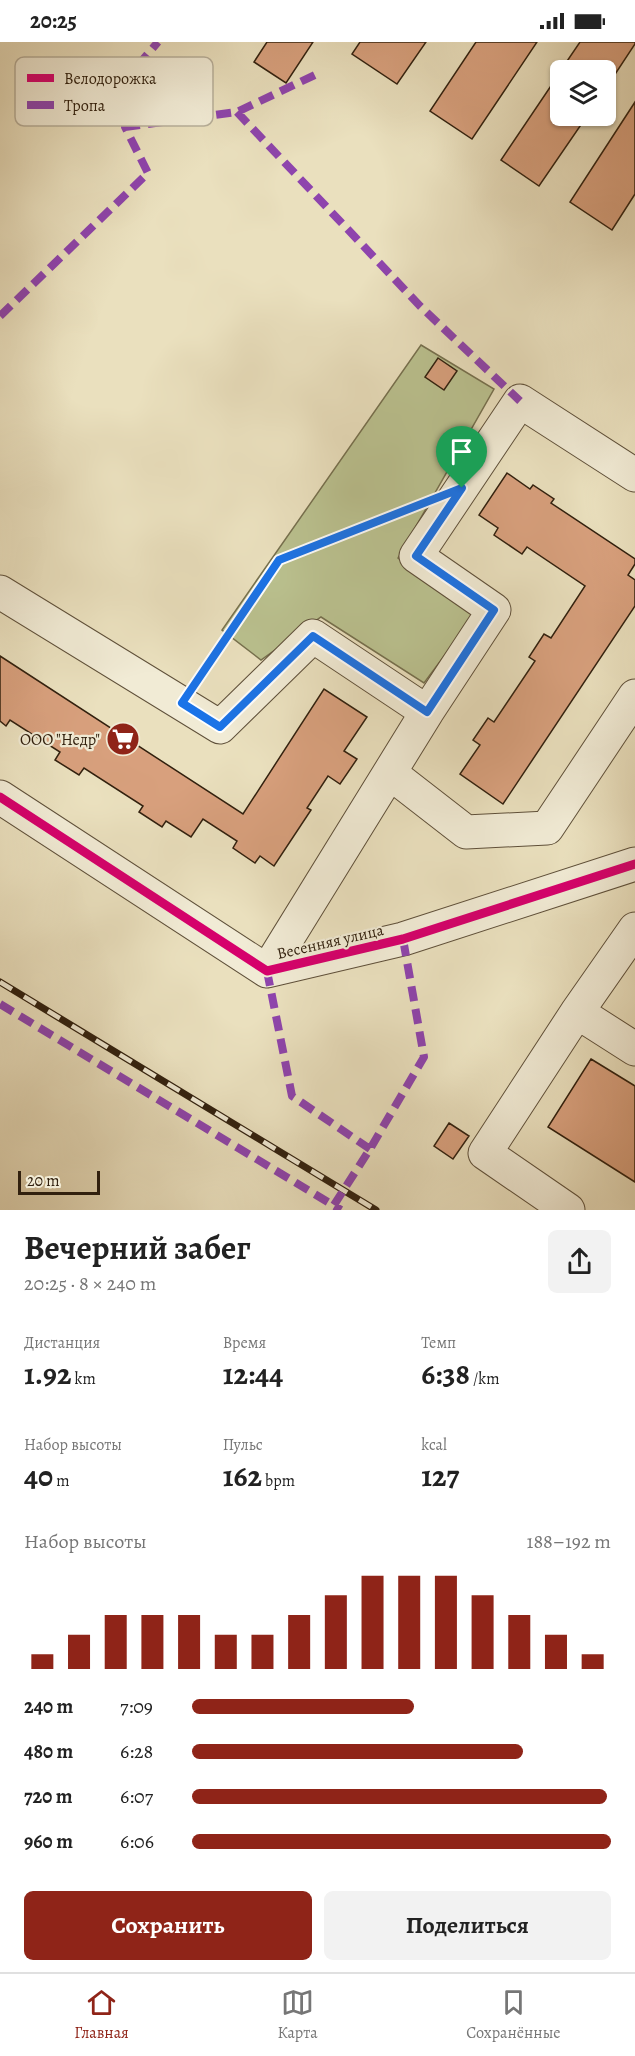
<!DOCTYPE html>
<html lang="ru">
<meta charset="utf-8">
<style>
body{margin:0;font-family:Alegreya,serif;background:#f2f2f2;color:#222;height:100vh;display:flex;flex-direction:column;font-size:22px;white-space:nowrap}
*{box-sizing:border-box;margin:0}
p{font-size:20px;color:#767676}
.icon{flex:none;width:33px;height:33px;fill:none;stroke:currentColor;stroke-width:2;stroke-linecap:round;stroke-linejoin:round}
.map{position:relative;height:1168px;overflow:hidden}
.sheet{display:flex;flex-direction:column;background:#fff;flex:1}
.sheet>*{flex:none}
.buttons{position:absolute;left:550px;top:18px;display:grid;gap:12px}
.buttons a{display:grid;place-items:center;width:66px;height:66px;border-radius:9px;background:#fff;box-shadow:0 2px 4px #0004;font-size:30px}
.scale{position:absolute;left:18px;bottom:15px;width:82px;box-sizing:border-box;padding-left:6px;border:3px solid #31200e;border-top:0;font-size:16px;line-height:21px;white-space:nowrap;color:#31200e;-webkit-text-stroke:4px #f1ebd5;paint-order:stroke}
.pin{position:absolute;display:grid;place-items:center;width:51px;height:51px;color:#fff;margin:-62px -26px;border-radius:50% 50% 50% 0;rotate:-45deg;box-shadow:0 0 6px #0007}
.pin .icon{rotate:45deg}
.round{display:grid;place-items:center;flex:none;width:63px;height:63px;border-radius:9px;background:#f2f2f2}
.summary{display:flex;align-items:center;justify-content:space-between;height:102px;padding:0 24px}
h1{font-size:33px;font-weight:600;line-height:45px}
.metrics{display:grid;grid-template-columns:repeat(3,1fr);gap:9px;height:102px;padding:6px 24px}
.metrics div{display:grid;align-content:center}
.metrics b{font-size:30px;font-weight:600}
.metrics small{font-size:16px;font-weight:400}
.metrics p{font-size:16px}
.chart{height:168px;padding:12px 24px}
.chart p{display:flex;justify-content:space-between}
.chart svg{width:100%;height:108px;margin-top:6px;stroke:#8f2418;stroke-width:6}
.primary-button{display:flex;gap:12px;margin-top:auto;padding:12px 24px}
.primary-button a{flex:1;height:69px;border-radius:9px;background:#8f2418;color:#fff;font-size:24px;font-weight:600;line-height:69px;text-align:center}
.primary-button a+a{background:#f2f2f2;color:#222}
ul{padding:0 24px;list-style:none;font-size:20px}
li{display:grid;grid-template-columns:96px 72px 1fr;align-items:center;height:45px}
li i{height:15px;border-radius:8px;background:#8f2418}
.status{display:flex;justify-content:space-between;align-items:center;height:42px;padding:0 30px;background:#fff;direction:ltr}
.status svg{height:16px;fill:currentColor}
.menu{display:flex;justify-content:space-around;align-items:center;height:84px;border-top:2px solid #e0e0e0;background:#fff;font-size:16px;color:#767676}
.menu a{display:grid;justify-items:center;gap:3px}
.menu .selected{color:#8f2418}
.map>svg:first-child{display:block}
.green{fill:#bac18f;stroke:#76704e;stroke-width:1.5}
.building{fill:#d8a07d;stroke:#31200e;stroke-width:1.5}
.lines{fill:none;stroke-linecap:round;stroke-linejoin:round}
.minor-casing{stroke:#5f503a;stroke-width:35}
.path{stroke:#31200e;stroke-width:4;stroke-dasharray:1.5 3;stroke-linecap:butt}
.minor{stroke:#f1ebd5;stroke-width:33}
.rail-casing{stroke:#31200e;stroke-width:7}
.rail{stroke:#f1ebd5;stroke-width:4.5;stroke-dasharray:14;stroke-linecap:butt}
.quiet{stroke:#8e44ad;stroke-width:8;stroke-dasharray:15 8;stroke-linecap:butt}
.cycleway-casing{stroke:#f1ebd5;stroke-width:13}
.cycleway{stroke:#d6006c;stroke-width:9}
.route-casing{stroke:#fff;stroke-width:12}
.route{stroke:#1a73e8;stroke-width:8}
.labels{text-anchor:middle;stroke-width:4.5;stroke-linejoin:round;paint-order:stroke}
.poi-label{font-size:16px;fill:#31200e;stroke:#f1ebd5;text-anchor:end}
.street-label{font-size:16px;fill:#31200e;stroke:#f1ebd5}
.key{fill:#f1ebd5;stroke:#b7ae99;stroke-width:1.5}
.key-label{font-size:16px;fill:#31200e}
</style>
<div class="status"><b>20:25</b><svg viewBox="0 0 49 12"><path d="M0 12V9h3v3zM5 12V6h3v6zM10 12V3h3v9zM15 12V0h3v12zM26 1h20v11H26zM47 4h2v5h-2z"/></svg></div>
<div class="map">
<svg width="635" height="1168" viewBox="0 0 635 1168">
<rect width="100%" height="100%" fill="#eae0be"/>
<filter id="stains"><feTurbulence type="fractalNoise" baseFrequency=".00333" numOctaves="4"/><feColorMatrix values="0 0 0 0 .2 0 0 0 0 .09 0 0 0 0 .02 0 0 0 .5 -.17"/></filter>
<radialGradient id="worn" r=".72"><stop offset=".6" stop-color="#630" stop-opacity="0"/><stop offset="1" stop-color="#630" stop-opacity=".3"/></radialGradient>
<path class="green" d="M421,303L494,347L398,516L474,574L424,641L321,575L261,618L222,588Z"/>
<path class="building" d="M267,0H313L286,41L254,20Z
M360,0H426L397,42L352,12Z
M476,0H537L472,97L430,69Z
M580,0H635V2L606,46V28H561Z
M561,29V74H587L539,144L501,118Z
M635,60V152L612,188L570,160Z
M438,316L457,329L444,348L425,335Z
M507,431L530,447L533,443L554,457L551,461L635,517V522L628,533L635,538V564L503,762L460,732L480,703L473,698L488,676L494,680L535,619L529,615L544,592L551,596L585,544L527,505L522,512L494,493L498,486L479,473Z
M0,614L243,772L324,647L367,675L344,709L357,717L340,742L328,734L307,766L311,768L274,824L260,814L255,821L233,806L237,799L203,777L191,795L166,779L162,785L139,770L143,764L84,726L79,733L55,718L60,710L10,678L6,684L0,679Z
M591,1017L635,1044V1140L548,1085Z
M449,1081L469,1094L453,1117L434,1104Z"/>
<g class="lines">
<g class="minor-casing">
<path id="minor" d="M0,550L220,685L313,594L427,670L494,568L416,514L520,359L635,433
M390,731L466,790L547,786L635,654
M0,755L267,929L403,897L635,822
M267,929L427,670
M577,970L635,1007
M568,1168L485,1111L577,970L635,887"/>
</g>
<path class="path" d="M198,638L279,518L411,466"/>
<use href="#minor" class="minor"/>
<g class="rail-casing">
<path id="rail" d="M0,940L376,1168"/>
</g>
<use href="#rail" class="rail"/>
<path class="quiet" d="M237,70L420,264L520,359
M125,85L237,70L319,31
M0,274L148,131L125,85L128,35L158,0
M267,929L292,1054L370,1107
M0,962L341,1168
M334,1163L370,1107L424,1015L403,897"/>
<g class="cycleway-casing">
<path id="cycleway" d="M0,755L267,929L403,897L635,822"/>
</g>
<use href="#cycleway" class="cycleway"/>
</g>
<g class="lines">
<g class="route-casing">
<path id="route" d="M462,446L416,514L494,568L427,670L313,594L220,685L182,661L279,518Z"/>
</g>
<use href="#route" class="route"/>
</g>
<defs>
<g id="supermarket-disc" transform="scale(1.725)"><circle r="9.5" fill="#8f2418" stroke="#f1ebd5"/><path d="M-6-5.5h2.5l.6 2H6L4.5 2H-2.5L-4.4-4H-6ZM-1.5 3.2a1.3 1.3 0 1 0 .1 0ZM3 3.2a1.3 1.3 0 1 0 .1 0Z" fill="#fff"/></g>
</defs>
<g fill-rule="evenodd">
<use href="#supermarket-disc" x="123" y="697"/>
</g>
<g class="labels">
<g class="poi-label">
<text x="100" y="703">ООО "Недр"</text>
</g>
<g class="street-label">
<text transform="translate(330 899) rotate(-13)" y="6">Весенняя улица</text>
</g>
</g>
<rect x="15" y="15" width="198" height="69" rx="9" class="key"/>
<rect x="27" y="32" width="27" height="8" fill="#d6006c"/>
<rect x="27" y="59" width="27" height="8" fill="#8e44ad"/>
<g class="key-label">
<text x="64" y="42">Велодорожка</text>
<text x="64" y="69">Тропа</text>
</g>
<rect width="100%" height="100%" filter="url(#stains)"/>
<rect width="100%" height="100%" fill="url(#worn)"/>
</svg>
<div class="buttons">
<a><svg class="icon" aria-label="layers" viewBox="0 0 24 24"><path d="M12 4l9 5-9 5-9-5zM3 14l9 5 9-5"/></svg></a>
</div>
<div class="scale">20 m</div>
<div class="pin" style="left:462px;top:446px;background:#1e9e55"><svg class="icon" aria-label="arrive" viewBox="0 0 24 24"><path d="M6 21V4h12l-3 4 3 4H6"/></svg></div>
</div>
<section class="sheet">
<div class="summary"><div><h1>Вечерний забег</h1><p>20:25 · 8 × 240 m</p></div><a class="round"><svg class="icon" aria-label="share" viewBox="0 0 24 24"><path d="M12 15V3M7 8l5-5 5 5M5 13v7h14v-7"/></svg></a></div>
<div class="metrics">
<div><p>Дистанция</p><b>1.92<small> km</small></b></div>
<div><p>Время</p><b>12:44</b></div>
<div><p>Темп</p><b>6:38<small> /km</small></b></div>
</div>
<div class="metrics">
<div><p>Набор высоты</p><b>40<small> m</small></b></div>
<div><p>Пульс</p><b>162<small> bpm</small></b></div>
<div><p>kcal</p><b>127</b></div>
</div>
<div class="chart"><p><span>Набор высоты</span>188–192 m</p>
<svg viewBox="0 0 160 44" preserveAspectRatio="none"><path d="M5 44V38M15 44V30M25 44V22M35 44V22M45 44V22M55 44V30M65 44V30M75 44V22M85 44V14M95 44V6M105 44V6M115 44V6M125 44V14M135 44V22M145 44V30M155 44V38"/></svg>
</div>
<ul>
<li><b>240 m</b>7:09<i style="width:53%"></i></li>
<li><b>480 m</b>6:28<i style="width:79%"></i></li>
<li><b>720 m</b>6:07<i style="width:99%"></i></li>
<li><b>960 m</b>6:06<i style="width:100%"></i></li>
</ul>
<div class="primary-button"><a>Сохранить</a><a>Поделиться</a></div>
</section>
<nav class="menu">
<a class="selected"><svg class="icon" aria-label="home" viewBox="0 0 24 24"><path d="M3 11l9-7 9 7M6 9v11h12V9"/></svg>Главная</a>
<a><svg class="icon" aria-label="map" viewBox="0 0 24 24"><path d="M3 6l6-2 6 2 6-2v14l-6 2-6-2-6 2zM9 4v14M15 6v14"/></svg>Карта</a>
<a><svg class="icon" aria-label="saved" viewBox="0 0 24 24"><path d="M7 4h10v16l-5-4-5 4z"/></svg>Сохранённые</a>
</nav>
